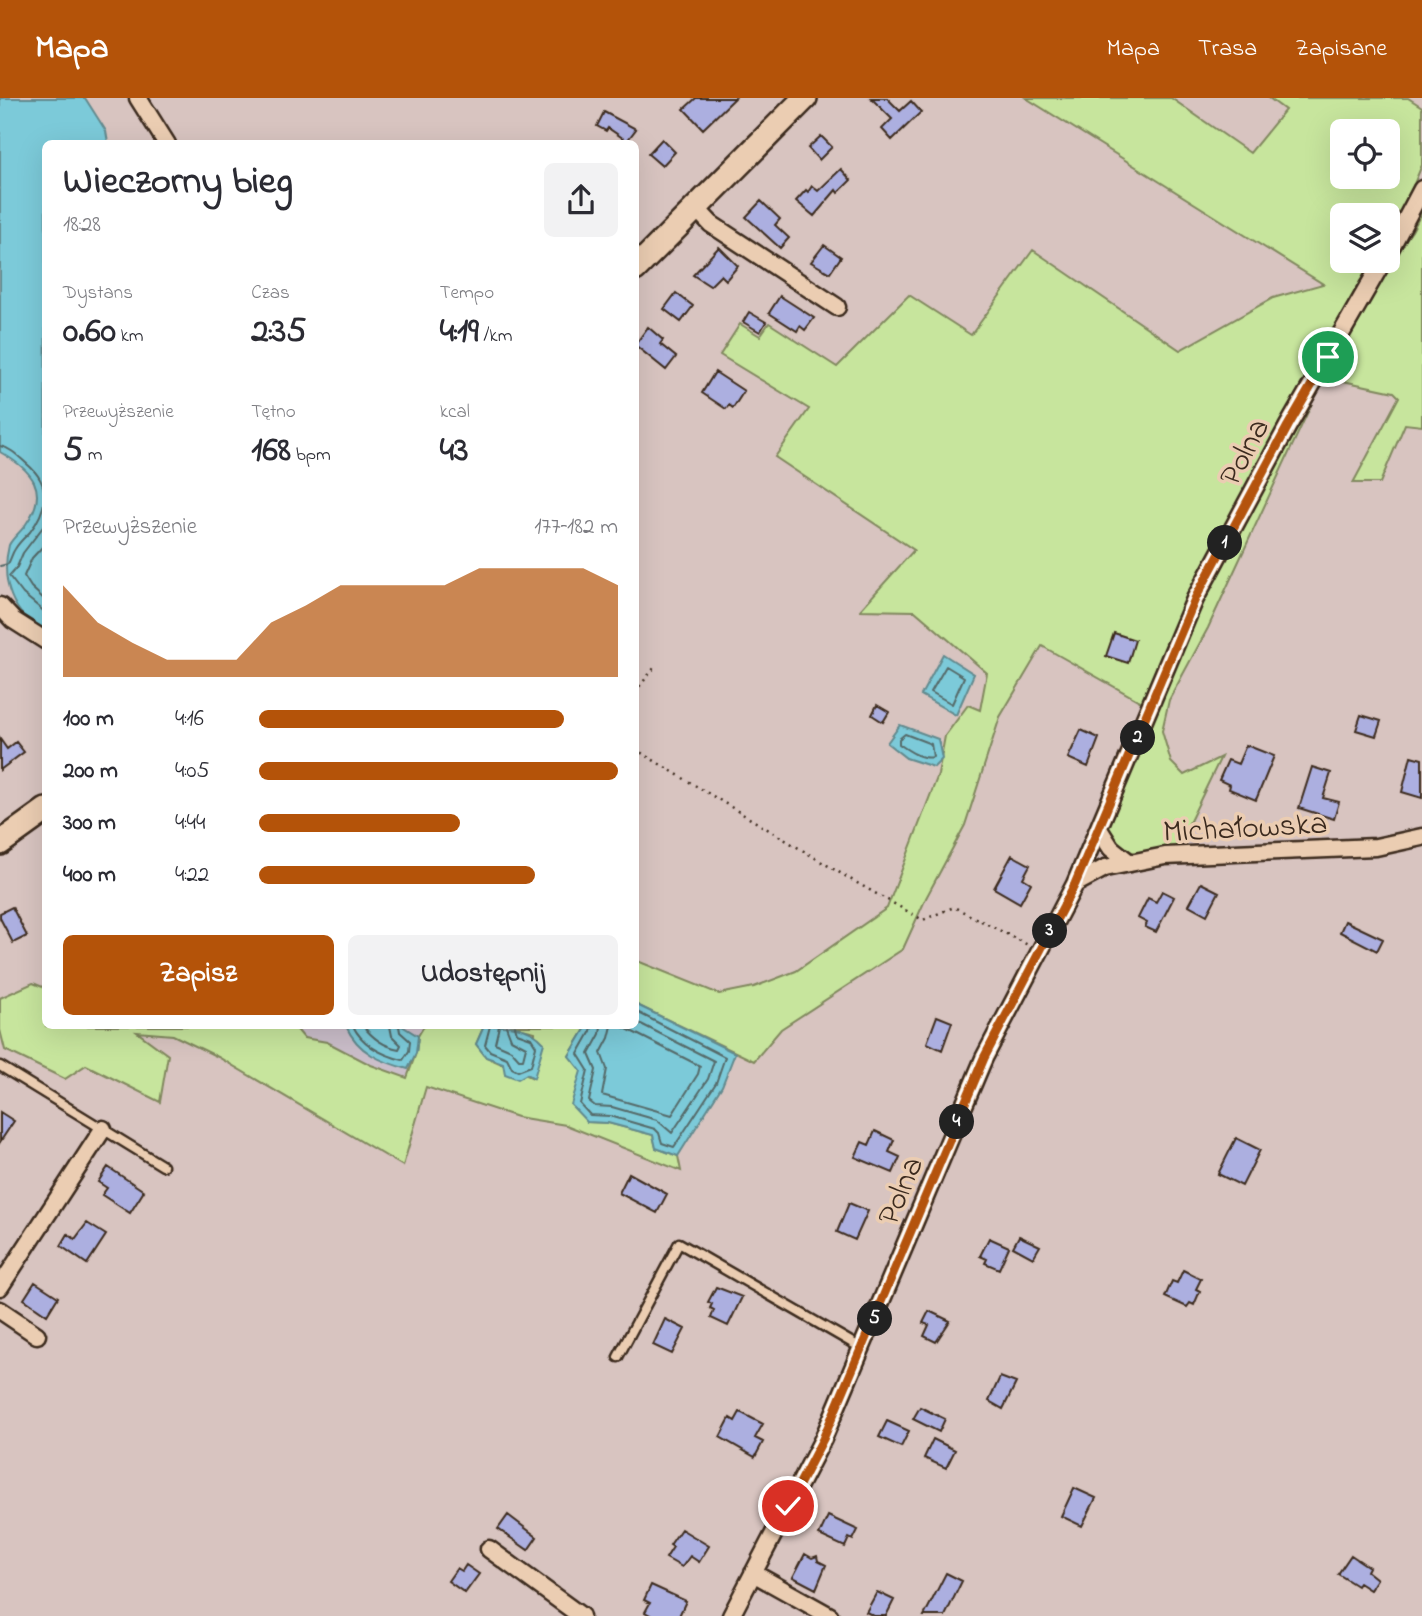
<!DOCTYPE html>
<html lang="pl">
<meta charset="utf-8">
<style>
body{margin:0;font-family:"Indie Flower",sans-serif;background:#f2f2f3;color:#2b2b33;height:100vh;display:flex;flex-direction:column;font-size:26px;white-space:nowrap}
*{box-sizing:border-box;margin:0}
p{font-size:23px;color:#7c7c81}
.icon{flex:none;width:38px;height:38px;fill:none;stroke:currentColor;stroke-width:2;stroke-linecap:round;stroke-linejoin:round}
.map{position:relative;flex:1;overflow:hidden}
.panel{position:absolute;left:42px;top:42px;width:597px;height:889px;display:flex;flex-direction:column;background:#fff;border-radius:10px;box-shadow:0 7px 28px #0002}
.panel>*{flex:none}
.fabs{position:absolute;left:1330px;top:21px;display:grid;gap:14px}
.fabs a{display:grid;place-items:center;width:70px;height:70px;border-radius:10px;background:#fff;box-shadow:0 7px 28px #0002;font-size:35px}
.pin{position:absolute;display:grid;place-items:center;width:60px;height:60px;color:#fff;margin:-30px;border:4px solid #fff;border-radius:50%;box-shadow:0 2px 7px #0007}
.km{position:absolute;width:35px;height:35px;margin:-18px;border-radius:50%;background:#222;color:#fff;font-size:19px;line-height:35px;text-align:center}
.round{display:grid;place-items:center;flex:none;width:74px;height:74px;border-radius:10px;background:#f2f2f3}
.overview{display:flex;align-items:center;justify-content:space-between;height:119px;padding:0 21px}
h1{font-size:38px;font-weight:800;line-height:52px}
.metrics{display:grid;grid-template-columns:repeat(3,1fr);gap:10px;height:119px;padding:7px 21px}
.metrics div{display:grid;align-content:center}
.metrics b{font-size:35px;font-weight:800}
.metrics small{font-size:19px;font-weight:400}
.metrics p{font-size:19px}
.chart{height:196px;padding:14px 21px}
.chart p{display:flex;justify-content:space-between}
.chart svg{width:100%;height:126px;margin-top:7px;fill:#b45309;opacity:.7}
.button{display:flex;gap:14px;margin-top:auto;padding:14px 21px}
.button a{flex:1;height:80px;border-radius:10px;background:#b45309;color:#fff;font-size:28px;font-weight:800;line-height:80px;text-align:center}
.button a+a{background:#f2f2f3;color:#2b2b33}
ul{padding:0 21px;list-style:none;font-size:23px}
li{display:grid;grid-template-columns:112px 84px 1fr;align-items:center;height:52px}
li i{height:18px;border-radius:9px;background:#b45309}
header{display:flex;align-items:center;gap:42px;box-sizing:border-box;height:98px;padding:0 35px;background:#b45309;color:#fff}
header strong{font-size:33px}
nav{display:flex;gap:38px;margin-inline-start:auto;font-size:24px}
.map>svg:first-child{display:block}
.built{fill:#cbbeca}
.green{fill:#c7e59d;stroke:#81885e;stroke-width:2;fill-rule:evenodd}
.water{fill:#7ccad9;stroke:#628a8e;stroke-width:2}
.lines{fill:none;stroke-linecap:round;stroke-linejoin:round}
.shore{stroke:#556a69;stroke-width:2}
.building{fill:#acafe0;stroke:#3b2a1e;stroke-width:2}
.lane-casing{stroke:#3b2a1e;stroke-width:13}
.street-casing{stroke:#3b2a1e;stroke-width:21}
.secondary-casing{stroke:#3b2a1e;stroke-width:28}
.path{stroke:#3b2a1e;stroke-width:2.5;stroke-dasharray:2 5;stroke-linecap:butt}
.lane{stroke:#ebcdb2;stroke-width:8}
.street{stroke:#ebcdb2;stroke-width:16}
.secondary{stroke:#ebcdb2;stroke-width:23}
.route-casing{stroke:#fff;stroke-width:14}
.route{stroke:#b45309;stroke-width:9}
.labels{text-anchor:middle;stroke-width:7;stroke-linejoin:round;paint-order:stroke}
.street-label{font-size:32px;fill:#3b2a1e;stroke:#ebcdb2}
</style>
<header>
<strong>Mapa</strong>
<nav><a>Mapa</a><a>Trasa</a><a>Zapisane</a></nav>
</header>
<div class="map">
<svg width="1422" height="1518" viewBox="0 0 1422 1518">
<rect width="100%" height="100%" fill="#d8c4c0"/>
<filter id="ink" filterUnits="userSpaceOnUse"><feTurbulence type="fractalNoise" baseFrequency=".0143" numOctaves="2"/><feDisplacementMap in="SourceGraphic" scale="14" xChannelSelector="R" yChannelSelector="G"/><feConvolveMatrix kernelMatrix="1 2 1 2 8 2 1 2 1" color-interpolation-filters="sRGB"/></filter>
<g filter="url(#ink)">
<path class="built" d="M294,928H424L418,938L407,980L371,967L327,944L304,940Z"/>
<path class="green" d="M1026,0H1171L1250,55L1285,12L1269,0H1408L1422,9V67L1395,131L1388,142V117H1342V163H1374L1360,183L1311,277L1145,606L1042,548L1000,619L965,727L926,800L903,851L781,931L754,963L635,906V862L719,896L754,889L796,873L887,810L938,677L945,638L968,607L980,612L987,575L915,513L860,512L914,452L775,359L809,311L720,257L740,226L760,238L769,225L837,269L909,197L971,237L1033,152L1180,252L1273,200L1323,186ZM1342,33H1388V79H1342Z
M1422,114V328L1405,326L1380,385H1353L1399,299L1394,294L1324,279L1208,530L1169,602L1162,633L1171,664L1184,677L1221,659L1177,750L1137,757L1113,742L1106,727L1201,505L1372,189L1412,133Z
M33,885L45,890L46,928H294L304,940L327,944L371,967L407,980L416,955L418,938L424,928H484L476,946L486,959L533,980L535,934L510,928H587L569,958L581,972L587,1024L608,1025L653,1037L656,1050L678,1058L681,1073L566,1027L517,1019L426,989L403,1068L218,959L173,937L137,934L168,957L160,1004L86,967L65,981L5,952L0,932V900Z"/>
<path class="water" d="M0,0H85L106,33L108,45L46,46L45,534C12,517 0,484 9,447C13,439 21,434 26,426C50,392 32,372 0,354Z
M943,556L974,576L956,617L921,597Z
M900,627L938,641L942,661L934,669L906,660L887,645Z
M635,906L735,955L722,988L678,1058L656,1050L653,1037L608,1025L587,1024L571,1007L581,973L569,958L587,928H635Z
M346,928H402L418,938L416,955L408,971C382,964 358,955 346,928Z
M484,928C507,927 529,927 544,945L534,980L527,976L518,981L505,976L503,965L486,959L476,946Z"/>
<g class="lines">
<path class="shore" d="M0,348C11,350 19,359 27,366C52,387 48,410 30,434C25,439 19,444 15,451C12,455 11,461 8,466L0,468
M46,425L23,455L17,469L9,478L23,496L46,515
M46,445L32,460L24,478L31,489L46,503
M946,568L964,579L952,606L931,594Z
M905,636L931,646L933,659C922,662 909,653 899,646V641Z
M353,928C363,948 382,957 403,962L409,953L410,943L400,934L399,928
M363,928C373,940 383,948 399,951L401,947L392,938L390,928
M490,928L485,947L490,953L507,960L512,970L518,973L531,968L536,948L531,940L517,935L515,928
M499,928L495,945L511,952L519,961H523L526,949L511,941L506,928
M592,928L591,933L578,956L588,972L580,1006L590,1017L610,1018L655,1031L659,1035L662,1045L674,1049L716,985L725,959L635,913
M601,928L600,936L589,956L596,972L589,1003L595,1008L612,1009L657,1022L672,1035L708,981L714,963L635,923
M612,928L609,940L601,955L607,971L602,997L672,1017L698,976L700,968L621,928"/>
</g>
<path class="building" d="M696,0H735L703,31L684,11Z
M871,0H887L900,13L911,3L921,14L892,42L882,31L892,21Z
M604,14L636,31L627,43L608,30L606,33L597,28Z
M821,38L832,49L819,62L808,50Z
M662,41L675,54L662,68L648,56Z
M841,71L851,82L838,95L836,92L814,118L796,103L806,92L808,94L812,88L818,93Z
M761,103L780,121L775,127L789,140L780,150L746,119Z
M824,147L841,159L830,175L811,164Z
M719,149L738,168L726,182L721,177L710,188L693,177Z
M676,195L693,208L681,224L664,211Z
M780,198L814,220L805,232L800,228L797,233L769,215Z
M749,214L766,224L760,234L743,224Z
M648,229L663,242L660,246L676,259L666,272L635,247Z
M715,274L744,293L733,310L729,307L726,311L702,295Z
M1114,535L1135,542L1128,565L1106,558Z
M877,607L889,614L883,624L872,617Z
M1361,617L1381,623L1376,638L1356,632Z
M1081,632L1099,640L1088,669L1068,660Z
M0,641L7,651L16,644L24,654L0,672Z
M1246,647L1274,658L1256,702L1229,691L1230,687L1219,682L1228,662L1238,666Z
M1411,658L1422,661V700L1402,694Z
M1312,669L1331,675L1323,700L1339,704L1334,721L1299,710Z
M1012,757L1030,767L1023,780L1031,785L1020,805L994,790Z
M1201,785L1219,794L1207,817L1189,807Z
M1162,793L1174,799L1156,834L1145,829L1147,825L1138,820L1148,800L1156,804Z
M12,809L27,838L13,845L0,820V815Z
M1345,823L1383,841L1377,853L1340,834Z
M937,918L952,924L942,952L927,945Z
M0,1014L14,1023L0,1044Z
M875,1033L894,1042L889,1054L900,1059L893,1075L855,1059L862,1044L869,1047Z
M1236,1040L1260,1052L1242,1088L1218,1076Z
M108,1069L144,1093L130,1115L102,1097L107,1090L98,1084Z
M629,1075L667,1096L657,1115L619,1095Z
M849,1105L868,1113L855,1142L837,1134Z
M87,1125L106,1137L87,1166L61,1148L68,1136L75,1141Z
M1019,1138L1040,1148L1033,1160L1013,1149Z
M989,1140L1009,1149L999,1171L985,1165L987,1161L980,1158Z
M1183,1172L1201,1181L1196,1191L1200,1193L1194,1207L1190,1205L1187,1209L1165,1199L1172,1183L1177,1185Z
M35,1184L58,1199L47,1217L24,1201Z
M716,1189L742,1199L728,1228L711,1220L714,1212L710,1210L712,1206L708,1204Z
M929,1213L950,1223L936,1244L924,1238L929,1227L923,1225Z
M665,1221L685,1231L672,1256L653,1247Z
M1000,1279L1016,1285L1003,1311L989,1303Z
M920,1309L945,1321L939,1334L913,1321Z
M740,1314L763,1326L755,1340L763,1344L755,1359L720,1339L730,1320L735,1323Z
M887,1323L909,1333L901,1349L879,1339Z
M933,1341L955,1352L946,1370L924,1360Z
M1074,1390L1096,1400L1082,1428L1061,1418Z
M508,1417L537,1439L528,1452L498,1431Z
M828,1418L858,1432L853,1442L849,1440L845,1449L819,1437Z
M681,1431L709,1448L699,1464L690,1458L682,1469L666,1460L673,1449L670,1447Z
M805,1456L812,1460L817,1458L818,1463L826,1467L816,1491L793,1479Z
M1351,1457L1369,1469L1367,1473L1377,1481L1370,1492L1359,1485L1357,1488L1338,1476Z
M466,1467L479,1476L465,1495L448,1483L457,1470L462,1473Z
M946,1475L962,1483L945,1518H924Z
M651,1487L686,1503L679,1518H652L645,1514L650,1505L644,1502Z
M877,1494L894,1502L886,1518H874L866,1514Z"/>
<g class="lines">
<g class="lane-casing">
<path id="lane" d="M0,968L163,1068
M618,1259L679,1145L863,1251"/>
</g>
<g class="street-casing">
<path id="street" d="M138,0L167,46
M696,110L711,126L837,209
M1388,155L1422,91
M0,508L13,522L46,543
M1099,731L1111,750L1130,765
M1075,786L1105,770L1165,758L1376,749L1422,739
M0,1189L103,1031
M0,1212L37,1237
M489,1451L581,1518
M753,1475L830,1518
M731,1518L823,1341L984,960L1075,786L1195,501L1288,328L1383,163"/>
</g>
<g class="secondary-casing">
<path id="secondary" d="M635,171L805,0
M0,745L46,712"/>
</g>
<path class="path" d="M635,594L655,569
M635,651L850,781L923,822L954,809L1028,847"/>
<use href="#lane" class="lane"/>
<use href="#street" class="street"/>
<use href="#secondary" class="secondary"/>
</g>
</g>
<g class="lines" filter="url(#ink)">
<g class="route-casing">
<path id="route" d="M788,1408L823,1341L984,960L1075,786L1195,501L1288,328L1328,259"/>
</g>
<use href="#route" class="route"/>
</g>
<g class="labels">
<g class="street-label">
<text transform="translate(1243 353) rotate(-62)" y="11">Polna</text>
<text transform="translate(1245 728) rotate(-3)" y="11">Michałowska</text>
<text transform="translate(899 1092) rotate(-67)" y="11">Polna</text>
</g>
</g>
</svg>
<div class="fabs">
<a><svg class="icon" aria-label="locate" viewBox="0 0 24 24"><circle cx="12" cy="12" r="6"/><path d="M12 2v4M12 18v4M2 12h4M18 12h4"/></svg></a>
<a><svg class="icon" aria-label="layers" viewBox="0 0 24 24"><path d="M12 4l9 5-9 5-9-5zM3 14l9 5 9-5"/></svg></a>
</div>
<div class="pin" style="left:1328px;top:259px;background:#1e9e55"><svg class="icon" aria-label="arrive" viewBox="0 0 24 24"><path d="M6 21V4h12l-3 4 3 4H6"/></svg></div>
<div class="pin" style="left:788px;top:1408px;background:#d93025"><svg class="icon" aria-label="check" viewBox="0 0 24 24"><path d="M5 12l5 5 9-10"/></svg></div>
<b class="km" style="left:1225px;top:445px">1</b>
<b class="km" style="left:1138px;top:640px">2</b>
<b class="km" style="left:1050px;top:833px">3</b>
<b class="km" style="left:957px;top:1024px">4</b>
<b class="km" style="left:875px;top:1221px">5</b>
<section class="panel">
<div class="overview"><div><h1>Wieczorny bieg</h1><p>18:28</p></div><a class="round"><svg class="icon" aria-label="share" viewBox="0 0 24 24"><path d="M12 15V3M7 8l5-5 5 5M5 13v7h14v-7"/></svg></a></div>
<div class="metrics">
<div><p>Dystans</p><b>0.60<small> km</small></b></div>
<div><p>Czas</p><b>2:35</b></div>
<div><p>Tempo</p><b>4:19<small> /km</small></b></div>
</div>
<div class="metrics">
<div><p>Przewyższenie</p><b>5<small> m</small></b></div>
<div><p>Tętno</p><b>168<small> bpm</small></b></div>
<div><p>kcal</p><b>43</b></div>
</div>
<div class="chart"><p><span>Przewyższenie</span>177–182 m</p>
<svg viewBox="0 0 160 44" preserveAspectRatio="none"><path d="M0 44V12L10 25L20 32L30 38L40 38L50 38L60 25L70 19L80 12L90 12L100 12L110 12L120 6L130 6L140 6L150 6L160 12V44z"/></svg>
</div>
<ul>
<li><b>100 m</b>4:16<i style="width:85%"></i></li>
<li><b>200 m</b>4:05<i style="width:100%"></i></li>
<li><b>300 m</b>4:44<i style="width:56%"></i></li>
<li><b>400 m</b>4:22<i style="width:77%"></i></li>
</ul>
<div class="button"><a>Zapisz</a><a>Udostępnij</a></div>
</section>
</div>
